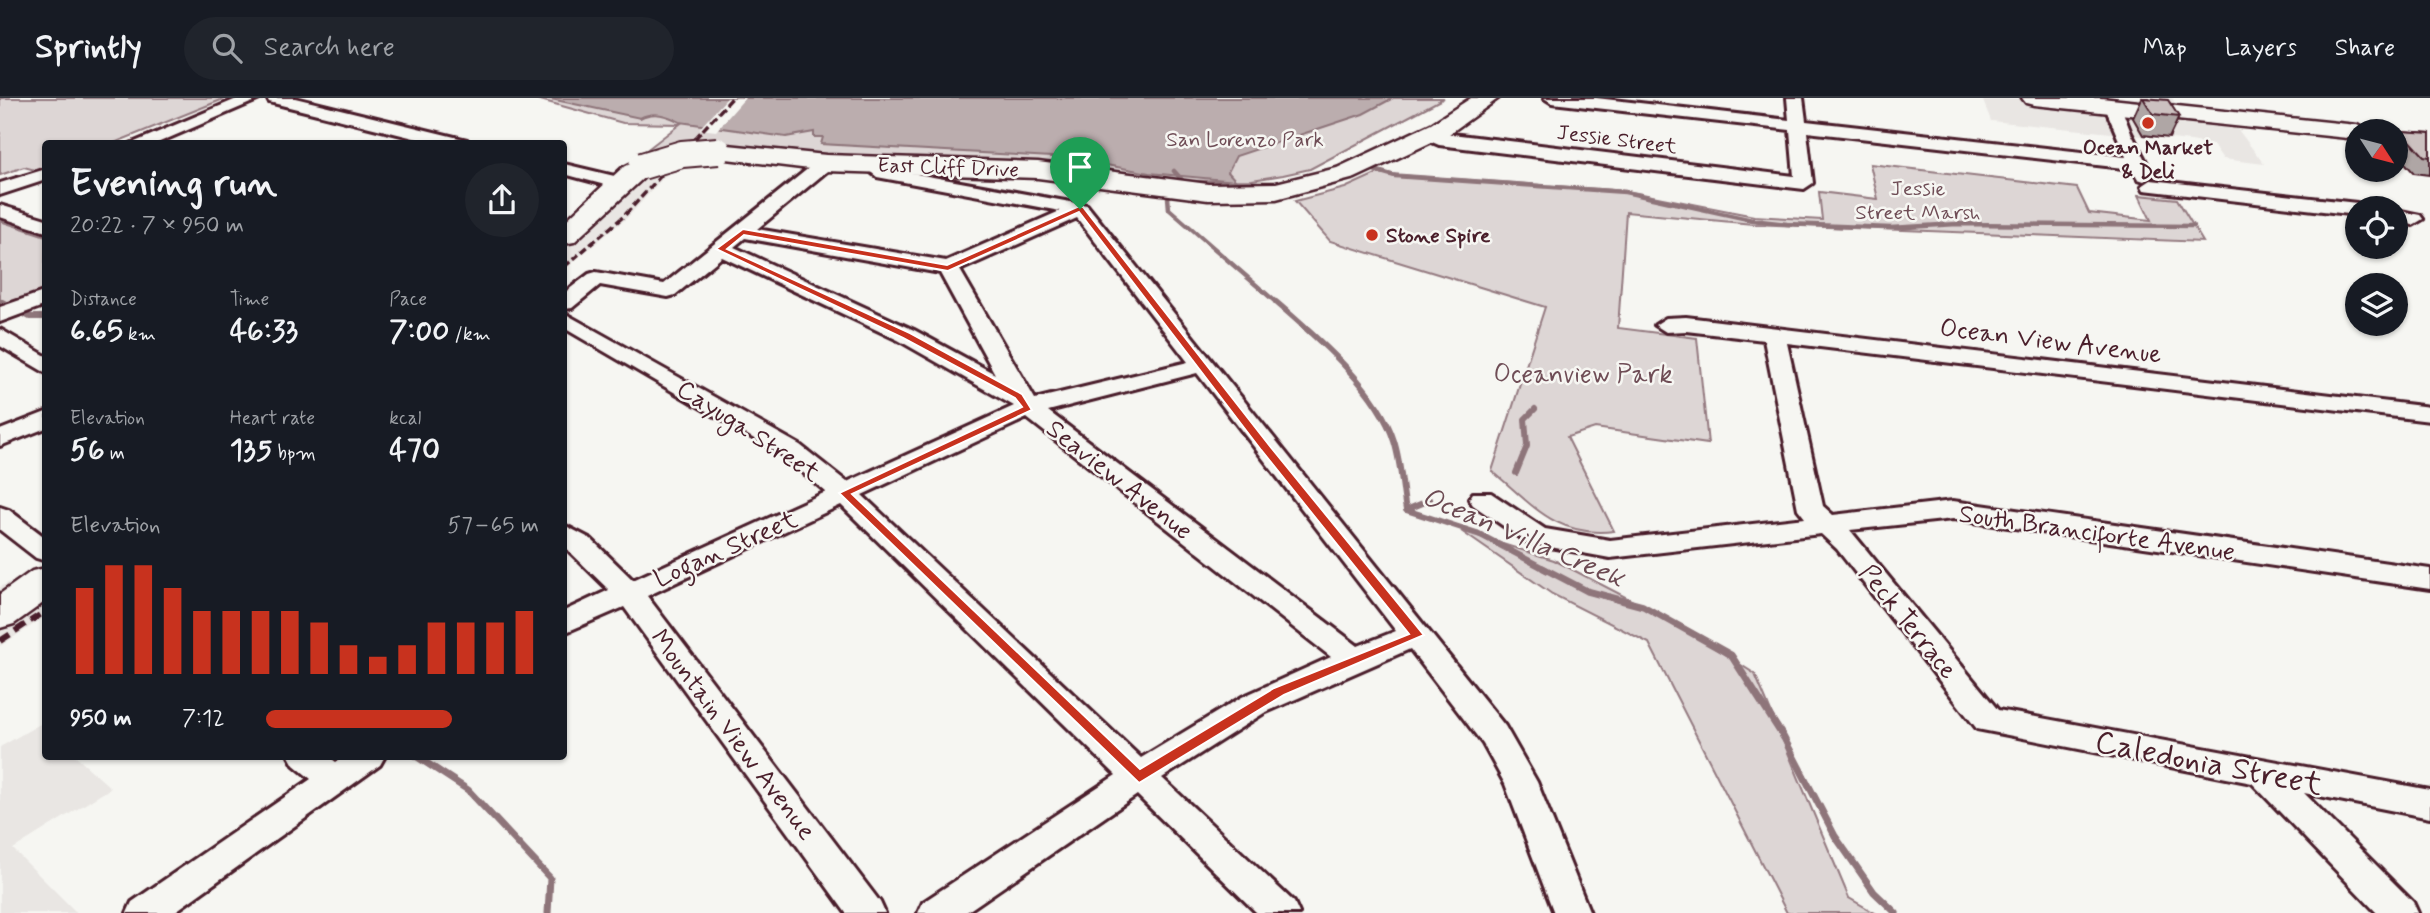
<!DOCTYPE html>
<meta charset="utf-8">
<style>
body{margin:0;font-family:Mynerve,sans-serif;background:#20242c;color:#f1f3f6;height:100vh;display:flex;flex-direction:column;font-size:26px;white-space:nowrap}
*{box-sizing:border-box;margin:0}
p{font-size:23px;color:#9ea1a6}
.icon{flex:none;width:38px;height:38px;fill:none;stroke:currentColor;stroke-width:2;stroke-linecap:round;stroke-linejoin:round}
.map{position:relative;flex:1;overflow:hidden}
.panel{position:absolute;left:42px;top:42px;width:525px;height:620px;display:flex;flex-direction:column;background:#171b24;border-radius:7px;box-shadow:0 2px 5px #0004}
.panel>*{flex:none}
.needle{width:46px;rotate:126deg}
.fabs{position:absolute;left:2345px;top:21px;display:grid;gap:14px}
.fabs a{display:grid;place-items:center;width:63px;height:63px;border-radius:50%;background:#171b24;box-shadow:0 2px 5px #0004;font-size:35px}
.pin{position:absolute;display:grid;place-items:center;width:60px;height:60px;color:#fff;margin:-72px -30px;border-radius:50% 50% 50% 0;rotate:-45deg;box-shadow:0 0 7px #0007}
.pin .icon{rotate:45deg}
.round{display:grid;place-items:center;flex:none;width:74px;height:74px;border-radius:37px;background:#20242c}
.overview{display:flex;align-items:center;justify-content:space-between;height:119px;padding:0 28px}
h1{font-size:38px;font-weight:700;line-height:52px}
.metrics{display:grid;grid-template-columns:repeat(3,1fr);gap:10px;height:119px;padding:7px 28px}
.metrics div{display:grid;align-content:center}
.metrics b{font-size:30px;font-weight:700}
.metrics small{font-size:19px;font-weight:400}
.metrics p{font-size:19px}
.chart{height:196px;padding:14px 28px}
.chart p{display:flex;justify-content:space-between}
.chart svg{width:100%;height:126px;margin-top:7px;stroke:#c8321e;stroke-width:6}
ul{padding:0 28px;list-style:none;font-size:23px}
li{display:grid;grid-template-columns:112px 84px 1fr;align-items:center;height:52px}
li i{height:18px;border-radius:9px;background:#c8321e}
header{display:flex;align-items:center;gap:42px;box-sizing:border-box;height:98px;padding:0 35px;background:#171b24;border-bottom:2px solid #363941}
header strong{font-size:33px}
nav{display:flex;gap:38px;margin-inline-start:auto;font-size:24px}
.search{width:490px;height:63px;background:#20242c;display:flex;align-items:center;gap:18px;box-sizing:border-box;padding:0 24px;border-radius:38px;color:#9ea1a6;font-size:26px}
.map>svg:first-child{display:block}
.built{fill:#e9e6e3}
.green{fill:#ddd6d5;stroke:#947a80;stroke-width:2}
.water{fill:#bbadae;stroke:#8e747a;stroke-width:2}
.pier{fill:#f6f6f2}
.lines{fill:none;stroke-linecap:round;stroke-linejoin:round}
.stream-far2{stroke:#8e747a;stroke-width:4.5}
.stream-far1{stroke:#8e747a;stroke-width:6}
.stream{stroke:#8e747a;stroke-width:7}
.minor-casing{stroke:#4a1f2b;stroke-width:6}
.secondary-casing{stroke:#4a1f2b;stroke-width:5}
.minor{fill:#f6f6f2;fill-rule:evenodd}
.secondary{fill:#f6f6f2;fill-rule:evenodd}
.rail-far1{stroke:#4a1f2b;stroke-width:3.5;stroke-dasharray:8 3.5;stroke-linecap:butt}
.rail{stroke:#4a1f2b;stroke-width:6;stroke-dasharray:12 6;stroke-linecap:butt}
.secondary-bridge-casing{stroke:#4a1f2b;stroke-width:30;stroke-linecap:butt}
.secondary-bridge{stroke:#f6f6f2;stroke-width:26}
.wall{fill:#afa6a5;stroke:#4a1f2b;stroke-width:2}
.building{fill:#ccc1c0;stroke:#4a1f2b;stroke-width:2}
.route{fill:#c8321e;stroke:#fff;stroke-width:2;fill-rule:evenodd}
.poi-dot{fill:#c8321e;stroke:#f6f6f2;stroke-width:2.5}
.labels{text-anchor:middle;stroke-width:5;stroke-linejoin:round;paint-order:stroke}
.far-park-label{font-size:21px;fill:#6f4d56;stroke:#f6f6f2}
.far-street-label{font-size:21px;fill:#4a1f2b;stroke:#f6f6f2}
.far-poi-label{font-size:21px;font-weight:bold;fill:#4a1f2b;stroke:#f6f6f2}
.street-label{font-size:26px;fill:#4a1f2b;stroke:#f6f6f2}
.park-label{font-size:26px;fill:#6f4d56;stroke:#f6f6f2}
.water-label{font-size:28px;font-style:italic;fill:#6c4a52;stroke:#f6f6f2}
.near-street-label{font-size:32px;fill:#4a1f2b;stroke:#f6f6f2}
</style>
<header>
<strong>Sprintly</strong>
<div class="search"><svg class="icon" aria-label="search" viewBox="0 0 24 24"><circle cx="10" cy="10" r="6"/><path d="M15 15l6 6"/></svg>Search here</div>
<nav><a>Map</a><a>Layers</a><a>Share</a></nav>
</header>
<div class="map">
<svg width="2430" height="815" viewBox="0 0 2430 815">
<rect width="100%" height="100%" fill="#f6f6f2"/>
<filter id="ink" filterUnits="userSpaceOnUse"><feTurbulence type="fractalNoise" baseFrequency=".0143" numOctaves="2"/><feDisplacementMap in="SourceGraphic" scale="14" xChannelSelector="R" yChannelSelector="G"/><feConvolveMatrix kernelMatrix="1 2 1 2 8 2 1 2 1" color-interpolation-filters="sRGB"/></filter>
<g filter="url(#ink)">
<path class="built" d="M1982,0H2172L2176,7L2202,10L2208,18L2230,21L2264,66L2223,61L2213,47L2191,43L1991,23Z
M687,53L628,119L564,171V150L620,101L661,54Z
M45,466V519L0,548V489Z
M40,626L45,632L46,658H75L111,690L13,751L77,815H0V649Z"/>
<path class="green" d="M0,0H226L114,45L46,46L45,69L35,72L24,69L0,77Z
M533,0H1444L1310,71L1283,77L1252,82L1189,83L1087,69L1092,73L640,57L680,26L623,25Z
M1870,66L2077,90L2089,115L2151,122L2139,97L2177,101L2203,144L1753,126L1626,114L1618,230L1697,240L1708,346L1595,330L1567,339L1614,433C1556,440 1533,407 1492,373L1545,209L1330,143L1295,103L1345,90L1378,75L1627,93L1754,118L1822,122L1819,94L1878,101Z
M0,123L46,138L45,192L0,210Z
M1461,433L1554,462L1672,523L1755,576L1849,800L1875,815H1787L1649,545L1552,496Z"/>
<path class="water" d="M546,0H1393L1363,16L1236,58L1228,74L1236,83L1149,75L1069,60L821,46L823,39H814V34L786,39L680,24C667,17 654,13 640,20Z"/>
<path class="pier" d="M727,0H745L716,33L699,31Z"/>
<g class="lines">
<path class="stream-far2" d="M1374,72L1395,78L1625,94L1752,122L1787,126L1891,130L1957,126L2193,128
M1174,73L1182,82L1168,99L1169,111L1278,206
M0,203L6,206"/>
<path class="stream-far1" d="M2,204L30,219H46
M1276,204C1316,239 1378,291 1394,343C1401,365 1402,390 1406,412L1477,435L1547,472
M1516,375L1527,348L1525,321L1535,311
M1406,412L1430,402"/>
<path class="stream" d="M1543,470L1587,493L1643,508L1731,557L1784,640L1835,738L1874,794L1896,815
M416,658L468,692L550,780L548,815"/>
<g class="minor-casing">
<path id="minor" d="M239,0H262L155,46H130Z
M267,0H295L467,42L469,46H438L269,4Z
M1544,0H1596L1789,22L1787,0H1803L1806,23L2126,59L2105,9L2113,4L2121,9L2131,35L2153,77L2144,83L2138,81L2132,71L1807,34L1813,85L1804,91L1439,47L1418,38L1427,33L1794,78L1790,32L1552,5Z
M826,60L835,65L832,69L757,131L946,163L1060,113L877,79L862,67L871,62L889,71L1087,107L1505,628L1537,684L1590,815H1554L1505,686L1483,646L1410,551L1264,615L1162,680L1294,804L1299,815H1257L1137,697L965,815H918L923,804L1116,677L841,407L647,498L880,804L885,815H846L624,509L564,535V513L609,492L564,448V427L591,441L633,482L826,394L782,357L564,230V215L800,347L847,384L1014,308L898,242L722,159L675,197L668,199L600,187L572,210L564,211V195L589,176L596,174L664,186L820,61ZM1077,120L1188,264L1035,301L960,172ZM745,140L940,175L995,276L914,232L734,149ZM1197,275L1396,533L1358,548L1048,313ZM1027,320L1331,559L1242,599L1141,660L862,397Z
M564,66L627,81L629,85L620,91L564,76Z
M46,71V82L0,97V85Z
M2151,82L2357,105L2366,110H2357V117L2144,92L2142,88Z
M0,107L46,121V134L0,119Z
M2396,112L2420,117L2423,121L2413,127L2396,124Z
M46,193V207L0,224V209Z
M1686,219L2430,309V323L1787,245L1823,408L1833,417L1953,403L2430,471V491L1953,421L1850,432L1998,612L2430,692V720L2304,695L2413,804L2418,815H2377L2252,685L1977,631L1837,451L1821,436L1610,460L1528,445L1473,407L1469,401L1473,395H1491L1545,431L1610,442L1805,420L1798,411L1764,242L1686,233L1666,234L1655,227L1666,220Z
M0,231L46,258V275L0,248Z
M46,314V330L0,348V332Z
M0,409L9,412L46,440V463L36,460L0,432Z
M289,658H328L336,664L345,658H385L380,667L173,815H127L132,804L311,681L294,667Z"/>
</g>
<g class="secondary-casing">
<path id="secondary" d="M1471,0H1499L1449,36L1355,80L1276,101L1208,102L1038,80L826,73L718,60L709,58L706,53L709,48L718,46L826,57L1038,64L1208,86L1276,85L1337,70L1431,26Z
M2022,0H2101L2357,27L2369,33H2357V41L2034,7L2026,5Z
M642,60L651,63L655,68L651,73L574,144L564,146V124L622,70Z
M46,470V503L14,526L0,530V496L32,473Z"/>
</g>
<use href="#minor" class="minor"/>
<use href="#secondary" class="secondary"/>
<path class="rail-far1" d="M564,169L624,118L732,0"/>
<path class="rail" d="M0,543L46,513"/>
<g class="secondary-bridge-casing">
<path id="secondary-bridge" d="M642,68L682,56L718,53"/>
</g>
<use href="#secondary-bridge" class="secondary-bridge"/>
</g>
<path class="wall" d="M2142,0H2149L2179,19L2169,40L2143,37L2133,20Z
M2401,33L2430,35V77L2414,75L2396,55V42Z"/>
<path class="building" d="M2143,0L2168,2L2179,19L2153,16Z
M2401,33L2430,35V59L2424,58Z"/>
</g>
<path class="route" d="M1077,109H1083L1269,347L1424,537L1284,597L1139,685L839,395L1022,309L1015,300L903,240L716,151L743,131L947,167ZM1079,114L1261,352L1409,536L1274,590L1140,671L852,396L1032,312L1022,296L910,235L727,151L744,137L948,173Z"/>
<g class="poi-dot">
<circle cx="2148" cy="25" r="7"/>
<circle cx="1372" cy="137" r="7"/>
</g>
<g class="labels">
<g class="far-park-label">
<text x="1245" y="48">San Lorenzo Park</text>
<text x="1918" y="97">Jessie<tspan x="1918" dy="24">Street Marsh</tspan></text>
</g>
<g class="far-street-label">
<text transform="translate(1617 41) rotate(7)" y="7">Jessie Street</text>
<text transform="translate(948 69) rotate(2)" y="7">East Cliff Drive</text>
</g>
<g class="far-poi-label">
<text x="2148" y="56">Ocean Market<tspan x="2148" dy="24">&amp; Deli</tspan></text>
<text x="1386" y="144" text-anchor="start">Stone Spire</text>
</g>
<g class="street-label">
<text transform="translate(2051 242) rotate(7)" y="9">Ocean View Avenue</text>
<text transform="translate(749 332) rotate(33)" y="9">Cayuga Street</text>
<text transform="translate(1120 381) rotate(38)" y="9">Seaview Avenue</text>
<text transform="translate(2097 434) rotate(8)" y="9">South Branciforte Avenue</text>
<text transform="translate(725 450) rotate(-24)" y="9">Logan Street</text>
<text transform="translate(1909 523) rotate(51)" y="9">Peck Terrace</text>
<text transform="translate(734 636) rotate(53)" y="9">Mountain View Avenue</text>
</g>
<g class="park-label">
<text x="1583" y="284">Oceanview Park</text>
</g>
<g class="water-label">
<text transform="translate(1524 438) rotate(23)" y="10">Ocean Villa Creek</text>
</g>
<g class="near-street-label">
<text transform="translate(2209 664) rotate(11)" y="11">Caledonia Street</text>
</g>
</g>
</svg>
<div class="fabs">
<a><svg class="needle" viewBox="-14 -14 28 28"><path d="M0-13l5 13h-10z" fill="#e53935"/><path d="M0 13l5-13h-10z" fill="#9ea1a6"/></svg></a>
<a><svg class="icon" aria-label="locate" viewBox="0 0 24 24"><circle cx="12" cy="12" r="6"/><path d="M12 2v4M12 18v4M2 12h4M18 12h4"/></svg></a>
<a><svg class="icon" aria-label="layers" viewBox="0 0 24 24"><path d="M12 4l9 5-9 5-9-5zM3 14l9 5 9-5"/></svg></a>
</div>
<div class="pin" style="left:1080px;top:111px;background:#1e9e55"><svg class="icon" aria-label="arrive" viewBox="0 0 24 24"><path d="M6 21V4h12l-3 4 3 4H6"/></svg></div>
<section class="panel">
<div class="overview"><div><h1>Evening run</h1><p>20:22 · 7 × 950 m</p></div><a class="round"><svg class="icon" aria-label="share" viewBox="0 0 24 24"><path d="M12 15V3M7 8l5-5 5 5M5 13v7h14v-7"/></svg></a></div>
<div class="metrics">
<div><p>Distance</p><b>6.65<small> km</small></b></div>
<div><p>Time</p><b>46:33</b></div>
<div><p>Pace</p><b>7:00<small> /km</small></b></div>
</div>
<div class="metrics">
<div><p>Elevation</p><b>56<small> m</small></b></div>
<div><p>Heart rate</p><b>135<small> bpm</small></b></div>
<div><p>kcal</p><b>470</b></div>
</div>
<div class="chart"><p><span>Elevation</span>57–65 m</p>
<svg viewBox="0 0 160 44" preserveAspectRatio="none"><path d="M5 44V14M15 44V6M25 44V6M35 44V14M45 44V22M55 44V22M65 44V22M75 44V22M85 44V26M95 44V34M105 44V38M115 44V34M125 44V26M135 44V26M145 44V26M155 44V22"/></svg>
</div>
<ul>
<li><b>950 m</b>7:12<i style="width:68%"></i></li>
</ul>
</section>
</div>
